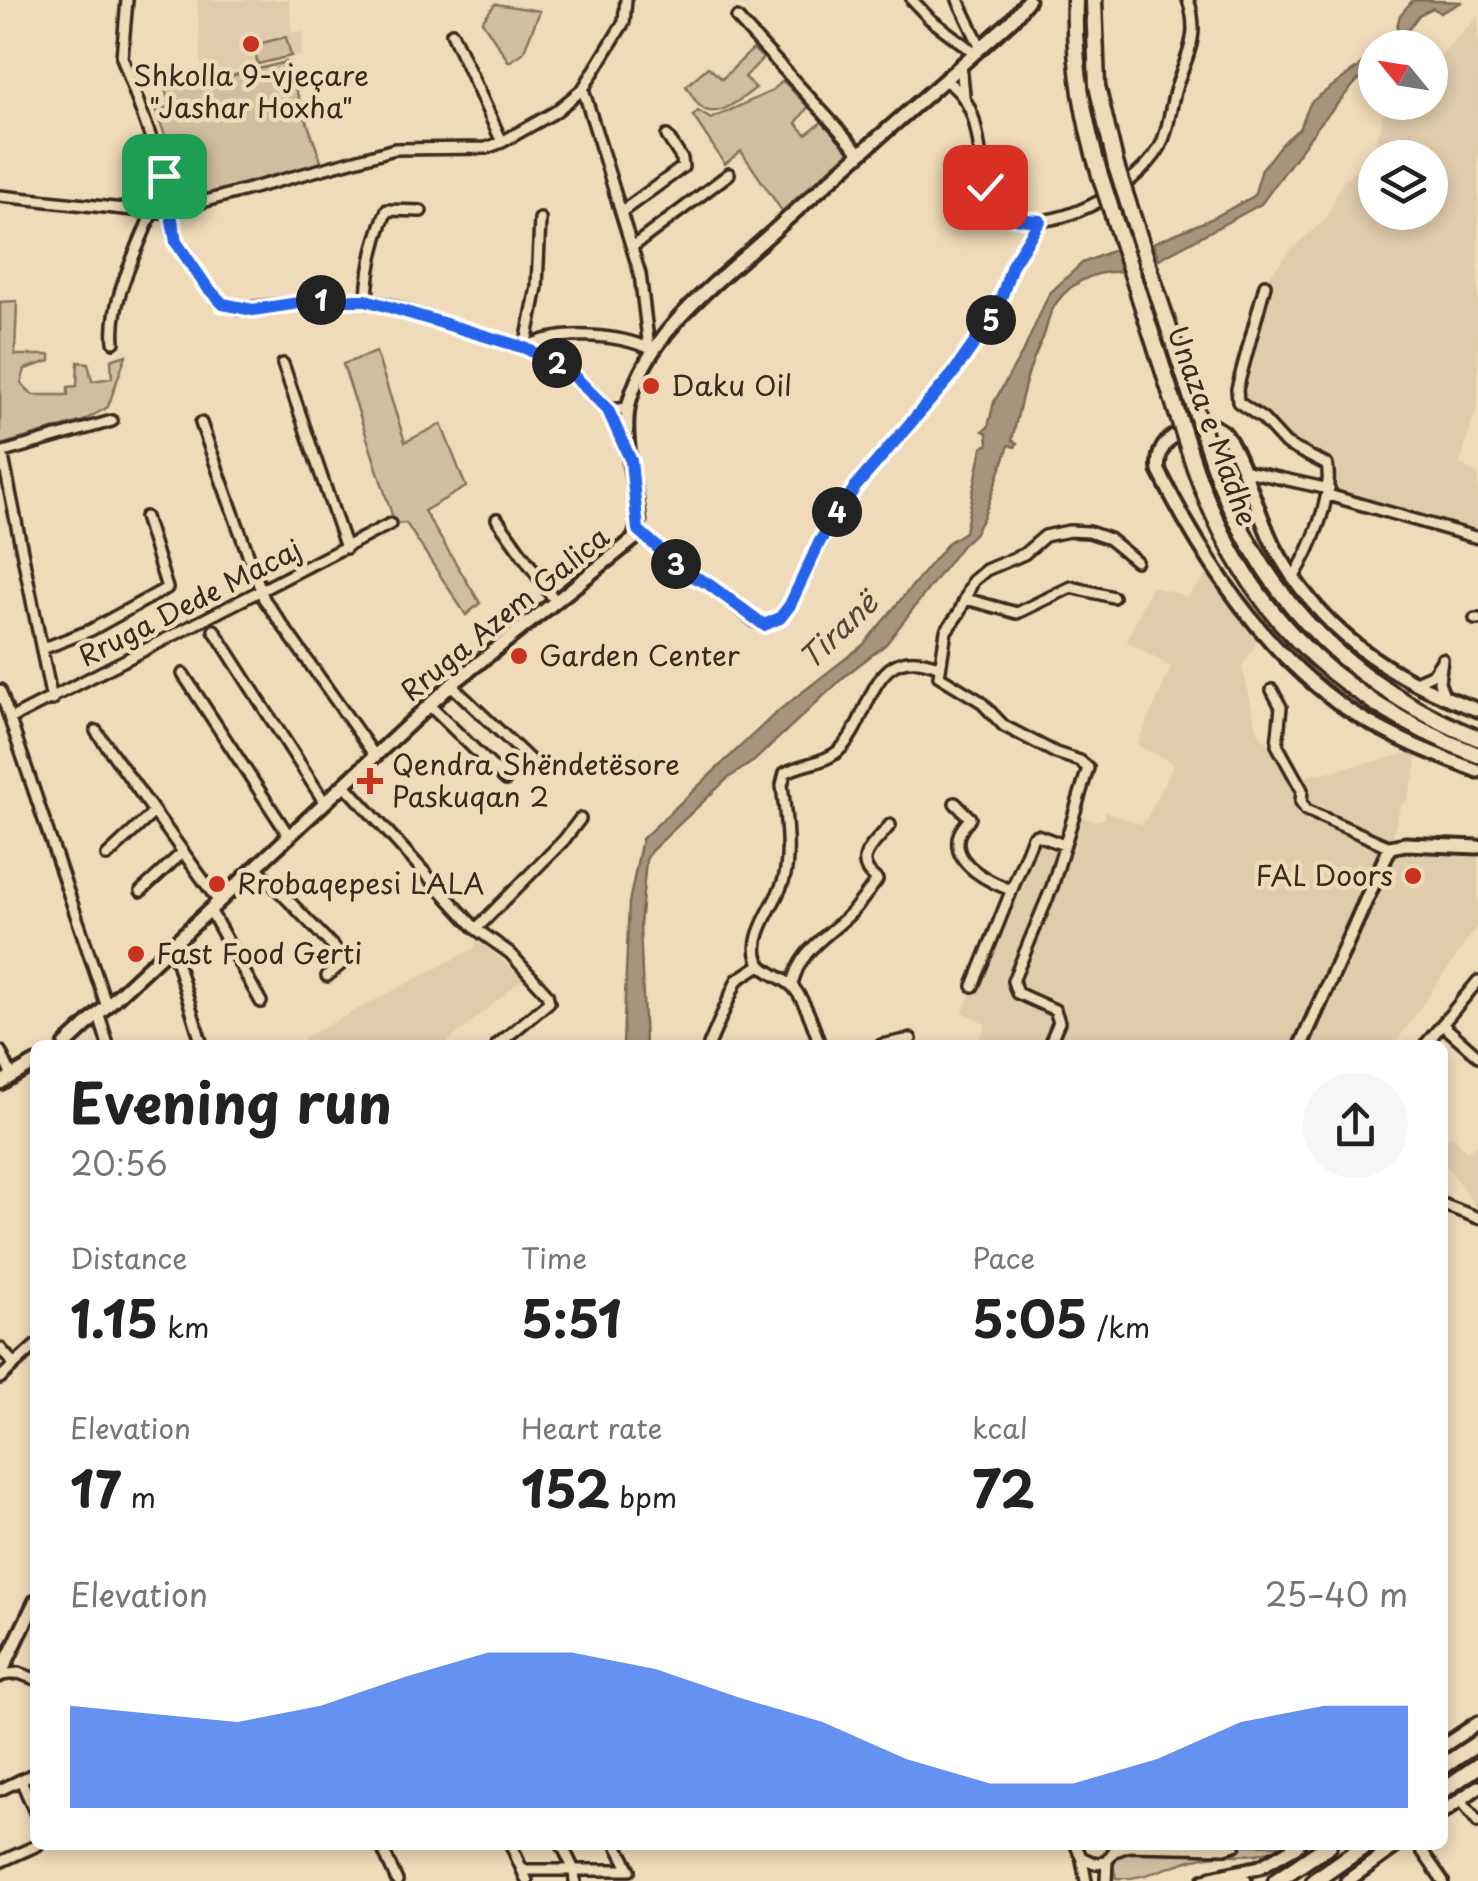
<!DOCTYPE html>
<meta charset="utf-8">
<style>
body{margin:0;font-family:"Playpen Sans",sans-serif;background:#f6f6f6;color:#222;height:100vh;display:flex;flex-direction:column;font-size:38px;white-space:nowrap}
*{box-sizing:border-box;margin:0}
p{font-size:32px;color:#767676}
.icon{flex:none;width:55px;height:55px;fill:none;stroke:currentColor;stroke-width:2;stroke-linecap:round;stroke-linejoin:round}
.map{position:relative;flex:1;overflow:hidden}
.sheet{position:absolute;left:30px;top:1040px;width:1418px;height:810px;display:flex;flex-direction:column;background:#fff;border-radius:15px;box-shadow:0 5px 15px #0003}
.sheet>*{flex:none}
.needle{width:65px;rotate:300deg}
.controls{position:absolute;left:1358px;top:30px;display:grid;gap:20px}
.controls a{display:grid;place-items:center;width:90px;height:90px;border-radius:50%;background:#fff;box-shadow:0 5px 15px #0003;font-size:50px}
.pin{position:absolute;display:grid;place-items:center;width:85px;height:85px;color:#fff;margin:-42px;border-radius:20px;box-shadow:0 5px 15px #0006}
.km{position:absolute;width:50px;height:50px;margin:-25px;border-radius:50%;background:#222;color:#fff;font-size:28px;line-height:50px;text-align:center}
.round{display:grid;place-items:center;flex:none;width:105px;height:105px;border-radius:52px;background:#f6f6f6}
.head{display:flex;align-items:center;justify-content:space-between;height:170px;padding:0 40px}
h1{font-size:55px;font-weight:700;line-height:75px}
.metrics{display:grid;grid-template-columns:repeat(3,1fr);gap:15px;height:170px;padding:10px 40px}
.metrics div{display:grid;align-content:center}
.metrics b{font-size:50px;font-weight:700}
.metrics small{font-size:28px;font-weight:400}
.metrics p{font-size:28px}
.chart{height:280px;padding:20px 40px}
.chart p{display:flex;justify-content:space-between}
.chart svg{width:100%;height:180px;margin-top:10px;fill:#2563eb;opacity:.7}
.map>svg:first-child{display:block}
.built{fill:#e0cbac;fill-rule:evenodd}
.green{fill:#d1bea0;stroke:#86745f;stroke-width:2.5}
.water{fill:#a8947c;stroke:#7c6a56;stroke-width:2.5}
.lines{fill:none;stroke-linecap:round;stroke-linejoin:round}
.minor-casing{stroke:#3b2a1e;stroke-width:16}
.major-casing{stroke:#3b2a1e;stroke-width:19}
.highway-casing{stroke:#3b2a1e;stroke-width:21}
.minor{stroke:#efdab9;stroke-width:9}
.major{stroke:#efdab9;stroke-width:11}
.highway{stroke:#efdab9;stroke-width:14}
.highway-bridge-casing{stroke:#3b2a1e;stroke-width:21;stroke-linecap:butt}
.highway-bridge{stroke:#efdab9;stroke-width:14}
.route-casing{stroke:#fff;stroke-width:20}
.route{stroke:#2563eb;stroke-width:12}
.poi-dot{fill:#c8321e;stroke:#efdab9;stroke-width:4}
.labels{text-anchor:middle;stroke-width:9;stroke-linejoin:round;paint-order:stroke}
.poi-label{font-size:28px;fill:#3b2a1e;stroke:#efdab9;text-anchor:start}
.street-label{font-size:28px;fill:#3b2a1e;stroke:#efdab9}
.water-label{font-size:30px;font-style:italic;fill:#564436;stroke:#efdab9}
</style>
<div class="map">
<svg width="1478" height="1881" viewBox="0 0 1478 1881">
<rect width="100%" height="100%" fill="#efdab9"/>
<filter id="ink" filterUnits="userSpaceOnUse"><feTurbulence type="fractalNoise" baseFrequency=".01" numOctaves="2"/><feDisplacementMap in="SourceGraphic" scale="20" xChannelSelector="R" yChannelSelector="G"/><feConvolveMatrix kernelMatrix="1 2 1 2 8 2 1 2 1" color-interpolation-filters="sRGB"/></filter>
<g filter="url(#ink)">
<path class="built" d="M197,0H289L292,32H304L301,55L202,78Z
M1478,16V402L1460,464L1478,474V538L1328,495L1327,465L1286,444L1238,402L1265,285L1272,273L1290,250L1326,219L1344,179L1370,161L1387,103L1430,102V66ZM1375,158H1430V212H1375Z
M1212,567L1262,632L1242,667L1258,732L1296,779L1415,752L1417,765L1407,800L1400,807L1390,847L1478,850V925L1394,1045H976L986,1025L963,1012L1033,837L1064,845L1073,814L1094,821L1105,819V811L1143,825L1174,764L1137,745L1171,667L1127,641L1151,586L1188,597Z
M478,935L486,947L524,978L444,1045H299L305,1037L475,948Z
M1452,1134L1466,1152L1478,1143V1211L1443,1160V1141Z"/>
<path class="green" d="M495,4L540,11L523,53L509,62L482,21Z
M286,37L291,56L258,64L253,45Z
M753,49L763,58L745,77L756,88C743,97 717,121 701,107C695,102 690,92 686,86L708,67L722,79Z
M286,62L322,164L190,200L156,112L170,106L163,82L197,71L203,83Z
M783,81L808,107L796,123L806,134L822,122L851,150L782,211L741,151L725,164L693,116L698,111L711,119L770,92Z
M17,301L15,355H50V361L25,369L21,383L33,395H68V387L77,386L78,362L88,363L92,381L112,378L111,360L126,355L108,407L83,421L0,445V302Z
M376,352L405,442L441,424L466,487L424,511L480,603L466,615L406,523L395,524L343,364Z
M1242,1845H1282C1254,1862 1229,1850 1199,1858C1172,1864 1144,1881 1116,1878L1113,1866L1119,1855L1130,1851H1222Z"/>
<path class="water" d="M1413,0L1462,2L1440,13L1433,8L1419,15L1395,47H1377L1396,31L1400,15Z
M1375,50V69L1357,81L1319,125L1261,204L1159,259L1153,243L1211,219L1254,196L1262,169L1281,144L1299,129L1311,102L1357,68Z
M1114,250L1122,272C1093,270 1064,285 1051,312C1047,322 1046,333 1041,342C1025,374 1020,406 1012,440L1017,443L1015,447L1009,445L984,516L974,534L962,545L886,644L846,675L754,761L728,778L651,851L646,860L640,926L645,1045H623L629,903L642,839L777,712L863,645L949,542L965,532L982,448L988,444L987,433L983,431L988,427L994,402L1025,348L1049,294L1082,263Z"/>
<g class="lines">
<g class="minor-casing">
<path id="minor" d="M127,0L122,57L164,175L173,235L183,254L217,300L239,309L318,300H367L390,305L540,354L568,370L608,410L628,408
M912,0L930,19L975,53
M958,0L981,48
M737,18L860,153
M452,33L502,142
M961,65L964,95
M944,80C997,110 967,194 1003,214C1049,240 1136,189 1160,147C1169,130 1170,107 1176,88C1182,69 1192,50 1193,30C1193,19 1192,10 1188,0
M583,89L640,274L649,348
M0,196L162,213L395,149L486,148L502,142L555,112L583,89L624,22L626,0
M621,212L683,167L682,159L667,136
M632,247L729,174
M1265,285L1237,389L1238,402L1263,419L1286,444L1327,465C1334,495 1310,552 1293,578
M367,300C368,268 374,240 387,210L421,211
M114,342C110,298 137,252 152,212
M525,348C557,329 619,334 653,350
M525,348L537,287L540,219
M283,364L346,548
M608,410L626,453
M201,423L264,599L375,756
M2,452L52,700
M0,453L112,421
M1242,470L1329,489
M1328,495L1478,538
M497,519L556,602
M638,530L686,573L707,583L756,622L765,625L780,617L790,605L834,516L856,486L952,375L997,311L1012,265L1040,221
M966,599L1017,613L1071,587L1113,597
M1475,619H1478
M214,630L325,803
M42,649L91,630L167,588L145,517
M1442,659L1439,682L1444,695
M183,674L289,836
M1415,682L1433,674L1441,662
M451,685L531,761
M0,690L107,1007
M1272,690L1281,707L1277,745L1302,790L1301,802L1306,810L1390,847
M429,705L506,780
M10,719L390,524
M96,731L219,902
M345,785L476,929L510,953L547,994L549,1002L497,1045
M955,803L970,818C966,824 958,832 958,840C955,866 992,883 1011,890
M107,856L154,812
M256,867L346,960L327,976
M141,891L183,852
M210,910L261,1002
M476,929L564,840L580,819
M172,946L202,1045
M792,985C799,949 829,936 852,912C861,902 869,891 877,880C850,860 874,845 890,825
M973,986L1033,837L1037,835L1064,845
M99,1015L108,1045
M1443,1025L1478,1056
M709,1045L737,980L760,965
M820,1045C813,1025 807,1005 794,988C785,977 762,973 758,959C749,934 777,903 784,879C791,855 785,810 782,785L785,773C802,763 822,764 837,752C874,722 867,637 940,667
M881,1045L911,1039
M1049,1045L1059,1022L1055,1010L1017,993L1013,981L1052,887L1088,768L1080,761L1056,753L1004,726L980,701L939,676L946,631L959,613L973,581L986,570L1024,554L1045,536L1069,531L1089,532L1109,539L1136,561
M1425,1045L1478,981
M0,1051L12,1076
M1442,1204L1478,1218
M0,1348L14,1364
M0,1378L35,1346
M0,1675L19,1673L35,1679
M21,1780L35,1812
M0,1790L35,1773
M1461,1800L1478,1822
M381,1845L397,1881
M511,1845L527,1881
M562,1845L574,1870L575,1881
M1076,1845L1081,1857L1096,1864L1107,1861L1116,1848
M1418,1845L1443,1881
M1115,1851L1129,1846L1225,1848L1235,1845
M1082,1860L1086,1881
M0,1862L38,1845
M523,1870H630L617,1845
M1106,1881L1107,1861"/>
</g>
<g class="major-casing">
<path id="major" d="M1478,710C1389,678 1319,631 1273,544C1260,520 1238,445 1223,432C1214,425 1205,424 1194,424C1174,434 1155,445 1159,471C1203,560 1264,652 1347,709C1388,736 1433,754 1478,771
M65,1045L451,685L634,539L639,522C636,487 620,433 630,400C651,327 724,277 777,228C854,158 934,90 1012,20L1028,0
M1301,1045L1390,847L1405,844L1478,847
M0,1083L35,1063
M0,1675L35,1602
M1442,1747L1478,1723
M1442,1813L1478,1787
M1211,1878L1260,1867L1298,1845
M1204,1881L1227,1877L1245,1881
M1347,1881L1397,1845"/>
</g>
<g class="highway-casing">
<path id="highway" d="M1075,0C1073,59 1083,119 1100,175
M1094,0L1097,86L1116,166
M1207,445C1250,585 1342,683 1478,738
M1189,450C1237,604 1329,697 1478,755
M1442,1767L1478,1743
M1442,1791L1478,1766
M1276,1881L1329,1845
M1314,1881L1366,1845"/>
</g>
<use href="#minor" class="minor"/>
<use href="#major" class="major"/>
<use href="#highway" class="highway"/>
<g class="highway-bridge-casing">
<path id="highway-bridge" d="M1116,166L1207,445
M1100,175L1189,450"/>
</g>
<use href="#highway-bridge" class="highway-bridge"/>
</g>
</g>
<g class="lines" filter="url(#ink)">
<g class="route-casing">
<path id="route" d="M164,176L176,242L206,286L223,304L253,310L318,300H366L525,348L568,370L608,410L631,461L638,530L686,573L707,583L764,625L780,618L790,605L820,541L856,486L952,375L997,311L1012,265L1040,221C1012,220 995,215 985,187"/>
</g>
<use href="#route" class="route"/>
</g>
<g class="poi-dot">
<circle cx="251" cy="44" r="10"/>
<circle cx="651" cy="386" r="10"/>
<circle cx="519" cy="656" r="10"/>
<path d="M365 766h10v10h10v10h-10v10h-10v-10h-10v-10h10z"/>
<circle cx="1413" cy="876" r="10"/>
<circle cx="217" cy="884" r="10"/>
<circle cx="136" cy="954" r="10"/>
</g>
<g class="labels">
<g class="poi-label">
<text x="251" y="86" text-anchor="middle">Shkolla 9-vjeçare<tspan x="251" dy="32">"Jashar Hoxha"</tspan></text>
<text x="671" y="396">Daku Oil</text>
<text x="539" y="666">Garden Center</text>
<text x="392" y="775">Qendra Shëndetësore<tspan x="392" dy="32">Paskuqan 2</tspan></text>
<text x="1393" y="886" text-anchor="end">FAL Doors</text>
<text x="237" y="894">Rrobaqepesi LALA</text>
<text x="156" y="964">Fast Food Gerti</text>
</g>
<g class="street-label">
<text transform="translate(1212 426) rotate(70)" y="10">Unaza e Madhe</text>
<text transform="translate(190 603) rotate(-27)" y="10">Rruga Dede Macaj</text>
<text transform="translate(505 614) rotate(-39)" y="10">Rruga Azem Galica</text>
</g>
<g class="water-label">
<text transform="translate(839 631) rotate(-44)" y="10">Tiranë</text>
</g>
</g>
</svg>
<div class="controls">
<a><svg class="needle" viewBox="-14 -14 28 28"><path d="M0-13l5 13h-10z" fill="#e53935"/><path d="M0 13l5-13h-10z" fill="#767676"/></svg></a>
<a><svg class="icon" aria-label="layers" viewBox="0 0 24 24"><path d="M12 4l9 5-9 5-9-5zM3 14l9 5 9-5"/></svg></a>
</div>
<div class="pin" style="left:164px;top:176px;background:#1e9e55"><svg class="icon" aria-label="arrive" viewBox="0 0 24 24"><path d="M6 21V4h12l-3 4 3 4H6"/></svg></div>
<div class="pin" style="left:985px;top:187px;background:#d93025"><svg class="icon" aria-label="check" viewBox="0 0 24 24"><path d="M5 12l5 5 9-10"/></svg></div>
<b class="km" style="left:321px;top:300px">1</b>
<b class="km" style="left:557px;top:363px">2</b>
<b class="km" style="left:676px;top:564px">3</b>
<b class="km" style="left:837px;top:512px">4</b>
<b class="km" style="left:991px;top:320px">5</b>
<section class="sheet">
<div class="head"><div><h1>Evening run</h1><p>20:56</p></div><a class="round"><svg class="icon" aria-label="share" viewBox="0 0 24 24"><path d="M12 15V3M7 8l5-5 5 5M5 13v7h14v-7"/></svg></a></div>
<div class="metrics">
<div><p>Distance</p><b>1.15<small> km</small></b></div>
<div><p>Time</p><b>5:51</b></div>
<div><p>Pace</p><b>5:05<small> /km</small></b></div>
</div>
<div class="metrics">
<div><p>Elevation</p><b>17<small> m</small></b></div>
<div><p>Heart rate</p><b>152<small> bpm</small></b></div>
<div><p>kcal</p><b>72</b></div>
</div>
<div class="chart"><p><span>Elevation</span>25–40 m</p>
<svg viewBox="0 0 160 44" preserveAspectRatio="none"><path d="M0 44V19L10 21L20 23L30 19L40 12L50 6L60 6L70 10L80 17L90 23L100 32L110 38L120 38L130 32L140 23L150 19L160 19V44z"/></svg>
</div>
</section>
</div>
